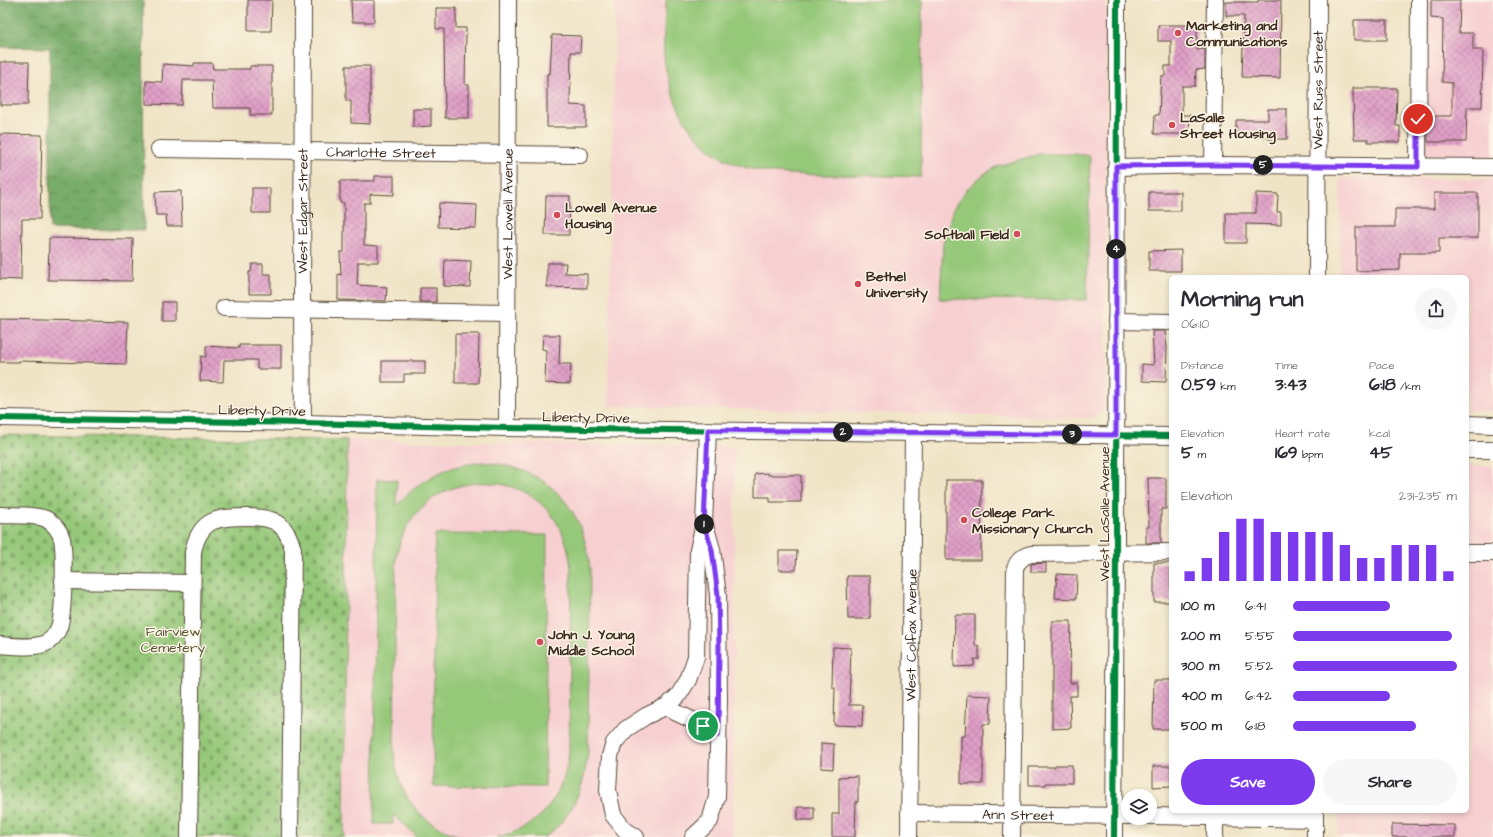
<!DOCTYPE html>
<meta charset="utf-8">
<style>
body{margin:0;font-family:"Architects Daughter",sans-serif;background:#f7f7f7;color:#2b2b33;height:100vh;display:flex;flex-direction:column;font-size:15px;white-space:nowrap}
*{box-sizing:border-box;margin:0}
p{font-size:13px;color:#7c7c81}
.icon{flex:none;width:22px;height:22px;fill:none;stroke:currentColor;stroke-width:2;stroke-linecap:round;stroke-linejoin:round}
.map{position:relative;flex:1;overflow:hidden}
.drawer{position:absolute;left:1169px;top:275px;width:300px;height:538px;display:flex;flex-direction:column;background:#fff;border-radius:6px;box-shadow:0 2px 6px #0003}
.drawer>*{flex:none}
.controls{position:absolute;left:1121px;top:789px;display:grid;gap:8px}
.controls a{display:grid;place-items:center;width:36px;height:36px;border-radius:50%;background:#fff;box-shadow:0 2px 6px #0003;font-size:20px}
.pin{position:absolute;display:grid;place-items:center;width:34px;height:34px;color:#fff;margin:-17px;border:2px solid #fff;border-radius:50%;box-shadow:0 1px 4px #0007}
.km{position:absolute;width:20px;height:20px;margin:-10px;border-radius:50%;background:#222;color:#fff;font-size:11px;line-height:20px;text-align:center}
.round{display:grid;place-items:center;flex:none;width:42px;height:42px;border-radius:21px;background:#f7f7f7}
.headline{display:flex;align-items:center;justify-content:space-between;height:68px;padding:0 12px}
h1{font-size:22px;font-weight:700;line-height:30px}
.stats{display:grid;grid-template-columns:repeat(3,1fr);gap:6px;height:68px;padding:4px 12px}
.stats div{display:grid;align-content:center}
.stats b{font-size:17px;font-weight:700}
.stats small{font-size:11px;font-weight:400}
.stats p{font-size:11px}
.chart{height:112px;padding:8px 12px}
.chart p{display:flex;justify-content:space-between}
.chart svg{width:100%;height:72px;margin-top:4px;stroke:#7c3aed;stroke-width:6}
.cta{display:flex;gap:8px;margin-top:auto;padding:8px 12px}
.cta a{flex:1;height:46px;border-radius:24px;background:#7c3aed;color:#fff;font-size:16px;font-weight:700;line-height:46px;text-align:center}
.cta a+a{background:#f7f7f7;color:#2b2b33}
ul{padding:0 12px;list-style:none;font-size:13px}
li{display:grid;grid-template-columns:64px 48px 1fr;align-items:center;height:30px}
li i{height:10px;border-radius:5px;background:#7c3aed}
.map>svg:first-child{display:block}
.built{fill:#f7cfd1}
.forest{fill:url(#forest-crowns);stroke:#5a6b44}
.cemetery{fill:url(#cemetery-stones);stroke:#68794c}
.green{fill:#95c879;stroke:#68794c}
.building{fill:url(#building-cross-hatch)}
.lines{fill:none;stroke-linecap:round;stroke-linejoin:round}
.minor-casing{stroke:#564637;stroke-width:18}
.minor{stroke:#fff;stroke-width:16}
.cycleway-casing{stroke:#fcf5e5;stroke-width:8}
.cycleway{stroke:#00873e;stroke-width:6}
.route-casing{stroke:#fff;stroke-width:8}
.route{stroke:#7c3aed;stroke-width:5}
.poi-dot{fill:#d1495b;stroke:#fcf5e5;stroke-width:1.5}
.labels{text-anchor:middle;stroke-width:3;stroke-linejoin:round;paint-order:stroke}
.poi-label{font-size:14px;font-weight:bold;fill:#3b2a1e;stroke:#fcf5e5;text-anchor:start}
.street-label{font-size:14px;fill:#3b2a1e;stroke:#fcf5e5}
.park-label{font-size:14px;fill:#565939;stroke:#fcf5e5}
</style>
<div class="map">
<svg width="1493" height="837" viewBox="0 0 1493 837">
<defs>
<pattern id="forest-crowns" width="20" height="18" patternUnits="userSpaceOnUse"><rect width="20" height="18" fill="#78ac69"/><path d="M2 6a3 3 0 1 1 6 0M12 15a3 3 0 1 1 6 0" fill="none" stroke="#648c56"/></pattern>
<pattern id="cemetery-stones" width="16" height="16" patternUnits="userSpaceOnUse"><rect width="16" height="16" fill="#95c879"/><path d="M2 7V4a2 2 0 0 1 4 0v3zM10 15v-3a2 2 0 0 1 4 0v3z" fill="#7ba363"/></pattern>
<pattern id="building-cross-hatch" width="8" height="8" patternUnits="userSpaceOnUse"><rect width="8" height="8" fill="#e09fc8"/><path d="M0 0l8 8M0 8l8-8" fill="none" stroke="#b782a2"/></pattern>
</defs>
<rect width="100%" height="100%" fill="#fcf5e5"/>
<filter id="ink" filterUnits="userSpaceOnUse"><feTurbulence type="fractalNoise" baseFrequency=".025" numOctaves="2"/><feDisplacementMap in="SourceGraphic" scale="8" xChannelSelector="R" yChannelSelector="G"/><feConvolveMatrix kernelMatrix="1 2 1 2 8 2 1 2 1" color-interpolation-filters="sRGB"/></filter>
<filter id="wash" filterUnits="userSpaceOnUse"><feTurbulence type="fractalNoise" baseFrequency=".012" numOctaves="4" result="noise"/><feDisplacementMap in="SourceGraphic" scale="16" xChannelSelector="R" yChannelSelector="G"/><feGaussianBlur stdDeviation="0.9" result="paint"/><feColorMatrix in="noise" values="0 0 0 0 0 0 0 0 0 0 0 0 0 0 0 0 0 1.4 0 .05"/><feComposite in="paint" operator="in"/></filter>
<g filter="url(#wash)">
<rect width="100%" height="100%" fill="#f0e4c6"/>
<path class="built" d="M615,0H1106L1105,400L1103,412L1092,418L608,406Z
M1425,0H1493V157L1424,156Z
M1340,178L1493,179V411H1467V277H1340Z
M347,440L735,447L733,837H344Z
M1467,465L1493,466V837H1338L1339,811H1467Z"/>
<path class="forest" d="M0,0H143L144,230L50,229V48L0,47Z"/>
<path class="cemetery" d="M0,435L347,440L344,837H0Z"/>
<path class="green" d="M666,0H922L921,177C889,176 856,175 824,175C800,174 775,175 752,169C700,158 673,113 665,64C662,46 665,18 666,0Z
M1039,154H1076L1090,156L1087,300L940,299L943,244L954,207L967,189L984,174L998,166Z
M482,462C547,467 584,505 590,569L588,751C585,784 574,817 545,837H497C541,828 564,796 569,753L571,568C569,549 564,532 553,517C515,465 432,474 404,532C400,540 398,549 396,558L394,749C396,795 420,826 464,837H417L393,814V824H374L377,479L397,480L396,506C422,478 444,466 482,462Z
M435,534L547,535L545,787L433,786Z"/>
<g id="blocks">
<path class="building" d="M248,0H272L271,31H248Z
M351,0H374V22H352Z
M1258,0H1281L1280,78L1242,77L1244,16H1226V2H1258Z
M1431,0H1460L1459,33H1473V50H1483L1482,107H1467L1466,142H1428V116H1452V83L1442,82L1443,19L1431,18Z
M436,8H456V28H466L465,85H469V118H445L444,29H436Z
M1354,20H1387V40H1354Z
M1158,25H1197V50L1205,49V69L1196,70L1195,86H1182V115H1190L1189,134H1154L1155,115H1159L1161,76H1165V66H1171V41H1158Z
M552,35L581,36L580,52H571L570,105L586,106V127H547V74H550Z
M0,62H29L28,105H0Z
M194,63H212L213,69H250V66H272V115H250V108H213L212,80H183L182,105L146,104V81L162,82L163,64L194,66Z
M346,66H370V124L351,123V101H346Z
M1353,88H1397L1396,126H1400V142H1368V139H1354Z
M413,109H431V126L413,127Z
M1268,109H1287V139H1268V137H1236V120H1268Z
M0,134L42,135L40,219H22L21,280L0,279Z
M375,176H394V195L370,194V203H364V245L378,246V262H358L357,285L387,287L386,301L338,300V274L341,275L340,252H344V203H340V181H375Z
M252,188H270V213H252Z
M181,191L182,226H167L166,215H156L155,192Z
M1149,192H1181V211H1149Z
M1256,193L1278,194L1277,212H1281V225L1246,224V243H1226V213H1256Z
M1434,193H1478V238H1439V253H1400V270L1356,271V227H1395V209H1434Z
M546,196H570L569,235H545Z
M439,203L477,205L476,228L438,227Z
M49,238L133,239L132,281L48,280Z
M1181,250V271H1149V251Z
M445,260L471,261L470,287L444,286Z
M547,263H566L565,273L587,274V288L547,287Z
M252,264H263V274H271V294H249V272H251Z
M420,288H436V302H420Z
M162,302H175V321H162Z
M0,319L128,322L126,364L19,361V362H0Z
M1152,331H1165L1167,348L1166,382L1142,381V364L1154,365Z
M455,334H479L478,383H455Z
M543,335H560L559,364H571L570,384L545,383L546,350L542,349Z
M239,345H281V369H257V360H224L223,382L200,381L201,356L206,357V346L239,348Z
M382,361H425V374H404V382H382Z
M768,473V475H801V502H770V497H755V474Z
M1148,478H1166V509H1161V543H1146V527H1149Z
M946,480H982L981,560H946Z
M779,551H797L796,570H779Z
M1046,563V572H1031V564Z
M1154,563H1171V602H1154Z
M1057,574L1077,575L1076,599L1055,598Z
M847,576H870V619H848Z
M955,615H975V646H979V659H974V666L954,667Z
M1052,621H1071L1070,683H1077V696H1070L1071,728L1052,729Z
M833,647L851,648L849,705H863L862,726L834,725L835,687H832Z
M1154,680H1171V729H1153Z
M967,695L991,696L990,724H983V784H961V736H965Z
M821,743L834,744L833,769L821,768Z
M1055,765H1072V783H1045V785H1029V767H1055Z
M1153,766H1171V786L1153,787Z
M858,776V802H856L855,837H832V814H839V777Z
M798,807H814V820H798Z
M1392,824L1455,825V837H1392Z"/>
</g>
</g>
<g filter="url(#ink)">
<use href="#blocks" fill-opacity="0" stroke="#564637" stroke-width="1"/>
<g class="lines">
<g class="minor-casing">
<g id="minor">
<path id="s1" d="M159,149L580,155"/>
<path d="M1213,165L1215,0"/>
<path d="M1116,167L1213,165L1493,167"/>
<path d="M1418,167L1419,0"/>
<path id="s2" d="M1317,277L1318,0"/>
<path d="M224,308L507,313"/>
<path d="M1116,321L1171,322"/>
<path d="M0,418L303,423L507,428L1171,436"/>
<path id="s3" d="M303,423L302,309L303,0"/>
<path d="M1467,424L1493,425"/>
<path id="s4" d="M507,428L508,0"/>
<path d="M1467,450H1493"/>
<path d="M0,515C13,516 38,514 48,520C55,525 60,531 62,539C65,554 64,614 59,627C57,633 53,638 48,642C36,649 14,646 0,645"/>
<path d="M1467,553H1493"/>
<path d="M63,581L192,583"/>
<path d="M667,706L675,712L692,720L718,735"/>
<path id="s5" d="M909,813L1128,816"/>
<path d="M1150,816L1315,819"/>
<path d="M189,837L193,552C200,518 218,517 248,517C259,517 272,518 280,525C288,532 290,540 293,549L290,837"/>
<path d="M636,837L625,830L613,815L608,790L610,756L614,743L626,729L646,716L667,706L678,696L688,680L696,657L698,550L704,524L708,430"/>
<path d="M693,837L710,821L717,797L719,700L718,595L712,549L705,525"/>
<path id="s6" d="M909,837L913,432"/>
<path d="M1012,837L1015,568C1018,560 1023,556 1031,554L1171,552"/>
<path d="M1114,837L1116,553L1117,0"/>
<path d="M1215,837V811"/>
<path d="M1315,837V811"/>
</g>
</g>
<use href="#minor" class="minor"/>
<g class="cycleway-casing">
<path id="cycleway" d="M0,418L303,423L507,428L1171,436
M1114,837L1116,553L1117,0"/>
</g>
<use href="#cycleway" class="cycleway"/>
</g>
</g>
<g class="lines" filter="url(#ink)">
<g class="route-casing">
<path id="route" d="M703,726L718,735L719,648L718,595L712,550L704,524L708,430L1116,435V166L1214,165L1418,167V119"/>
</g>
<use href="#route" class="route"/>
</g>
<g class="poi-dot">
<circle cx="1178" cy="33" r="4"/>
<circle cx="1172" cy="125" r="4"/>
<circle cx="557" cy="215" r="4"/>
<circle cx="1017" cy="234" r="4"/>
<circle cx="858" cy="284" r="4"/>
<circle cx="964" cy="520" r="4"/>
<circle cx="540" cy="642" r="4"/>
</g>
<g class="labels">
<g class="poi-label">
<text x="1186" y="30">Marketing and<tspan x="1186" dy="16">Communications</tspan></text>
<text x="1180" y="122">LaSalle<tspan x="1180" dy="16">Street Housing</tspan></text>
<text x="565" y="212">Lowell Avenue<tspan x="565" dy="16">Housing</tspan></text>
<text x="1009" y="239" text-anchor="end">Softball Field</text>
<text x="866" y="281">Bethel<tspan x="866" dy="16">University</tspan></text>
<text x="972" y="517">College Park<tspan x="972" dy="16">Missionary Church</tspan></text>
<text x="548" y="639">John J. Young<tspan x="548" dy="16">Middle School</tspan></text>
</g>
<g class="street-label">
<text dy="5" stroke="none"><textPath href="#s2" startOffset="187">West Russ Street</textPath></text>
<text dy="5" stroke="none"><textPath href="#s1" startOffset="222">Charlotte Street</textPath></text>
<text dy="5" stroke="none"><textPath href="#s3" startOffset="212">West Edgar Street</textPath></text>
<text dy="5" stroke="none"><textPath href="#s4" startOffset="214">West Lowell Avenue</textPath></text>
<text transform="translate(262 410) rotate(1)" y="5">Liberty Drive</text>
<text transform="translate(586 417) rotate(1)" y="5">Liberty Drive</text>
<text transform="translate(1104 514) rotate(-90)" y="5">West LaSalle Avenue</text>
<text dy="5" stroke="none"><textPath href="#s6" startOffset="202">West Colfax Avenue</textPath></text>
<text dy="5" stroke="none"><textPath href="#s5" startOffset="109">Ann Street</textPath></text>
</g>
<g class="park-label">
<text x="173" y="636">Fairview<tspan x="173" dy="16">Cemetery</tspan></text>
</g>
</g>
</svg>
<div class="controls">
<a><svg class="icon" aria-label="layers" viewBox="0 0 24 24"><path d="M12 4l9 5-9 5-9-5zM3 14l9 5 9-5"/></svg></a>
</div>
<div class="pin" style="left:703px;top:726px;background:#1e9e55"><svg class="icon" aria-label="arrive" viewBox="0 0 24 24"><path d="M6 21V4h12l-3 4 3 4H6"/></svg></div>
<div class="pin" style="left:1418px;top:119px;background:#d93025"><svg class="icon" aria-label="check" viewBox="0 0 24 24"><path d="M5 12l5 5 9-10"/></svg></div>
<b class="km" style="left:704px;top:524px">1</b>
<b class="km" style="left:843px;top:432px">2</b>
<b class="km" style="left:1072px;top:434px">3</b>
<b class="km" style="left:1116px;top:249px">4</b>
<b class="km" style="left:1263px;top:165px">5</b>
<section class="drawer">
<div class="headline"><div><h1>Morning run</h1><p>06:10</p></div><a class="round"><svg class="icon" aria-label="share" viewBox="0 0 24 24"><path d="M12 15V3M7 8l5-5 5 5M5 13v7h14v-7"/></svg></a></div>
<div class="stats">
<div><p>Distance</p><b>0.59<small> km</small></b></div>
<div><p>Time</p><b>3:43</b></div>
<div><p>Pace</p><b>6:18<small> /km</small></b></div>
</div>
<div class="stats">
<div><p>Elevation</p><b>5<small> m</small></b></div>
<div><p>Heart rate</p><b>169<small> bpm</small></b></div>
<div><p>kcal</p><b>45</b></div>
</div>
<div class="chart"><p><span>Elevation</span>231–235 m</p>
<svg viewBox="0 0 160 44" preserveAspectRatio="none"><path d="M5 44V38M15 44V30M25 44V14M35 44V6M45 44V6M55 44V14M65 44V14M75 44V14M85 44V14M95 44V22M105 44V30M115 44V30M125 44V22M135 44V22M145 44V22M155 44V38"/></svg>
</div>
<ul>
<li><b>100 m</b>6:41<i style="width:59%"></i></li>
<li><b>200 m</b>5:55<i style="width:97%"></i></li>
<li><b>300 m</b>5:52<i style="width:100%"></i></li>
<li><b>400 m</b>6:42<i style="width:59%"></i></li>
<li><b>500 m</b>6:18<i style="width:75%"></i></li>
</ul>
<div class="cta"><a>Save</a><a>Share</a></div>
</section>
</div>
